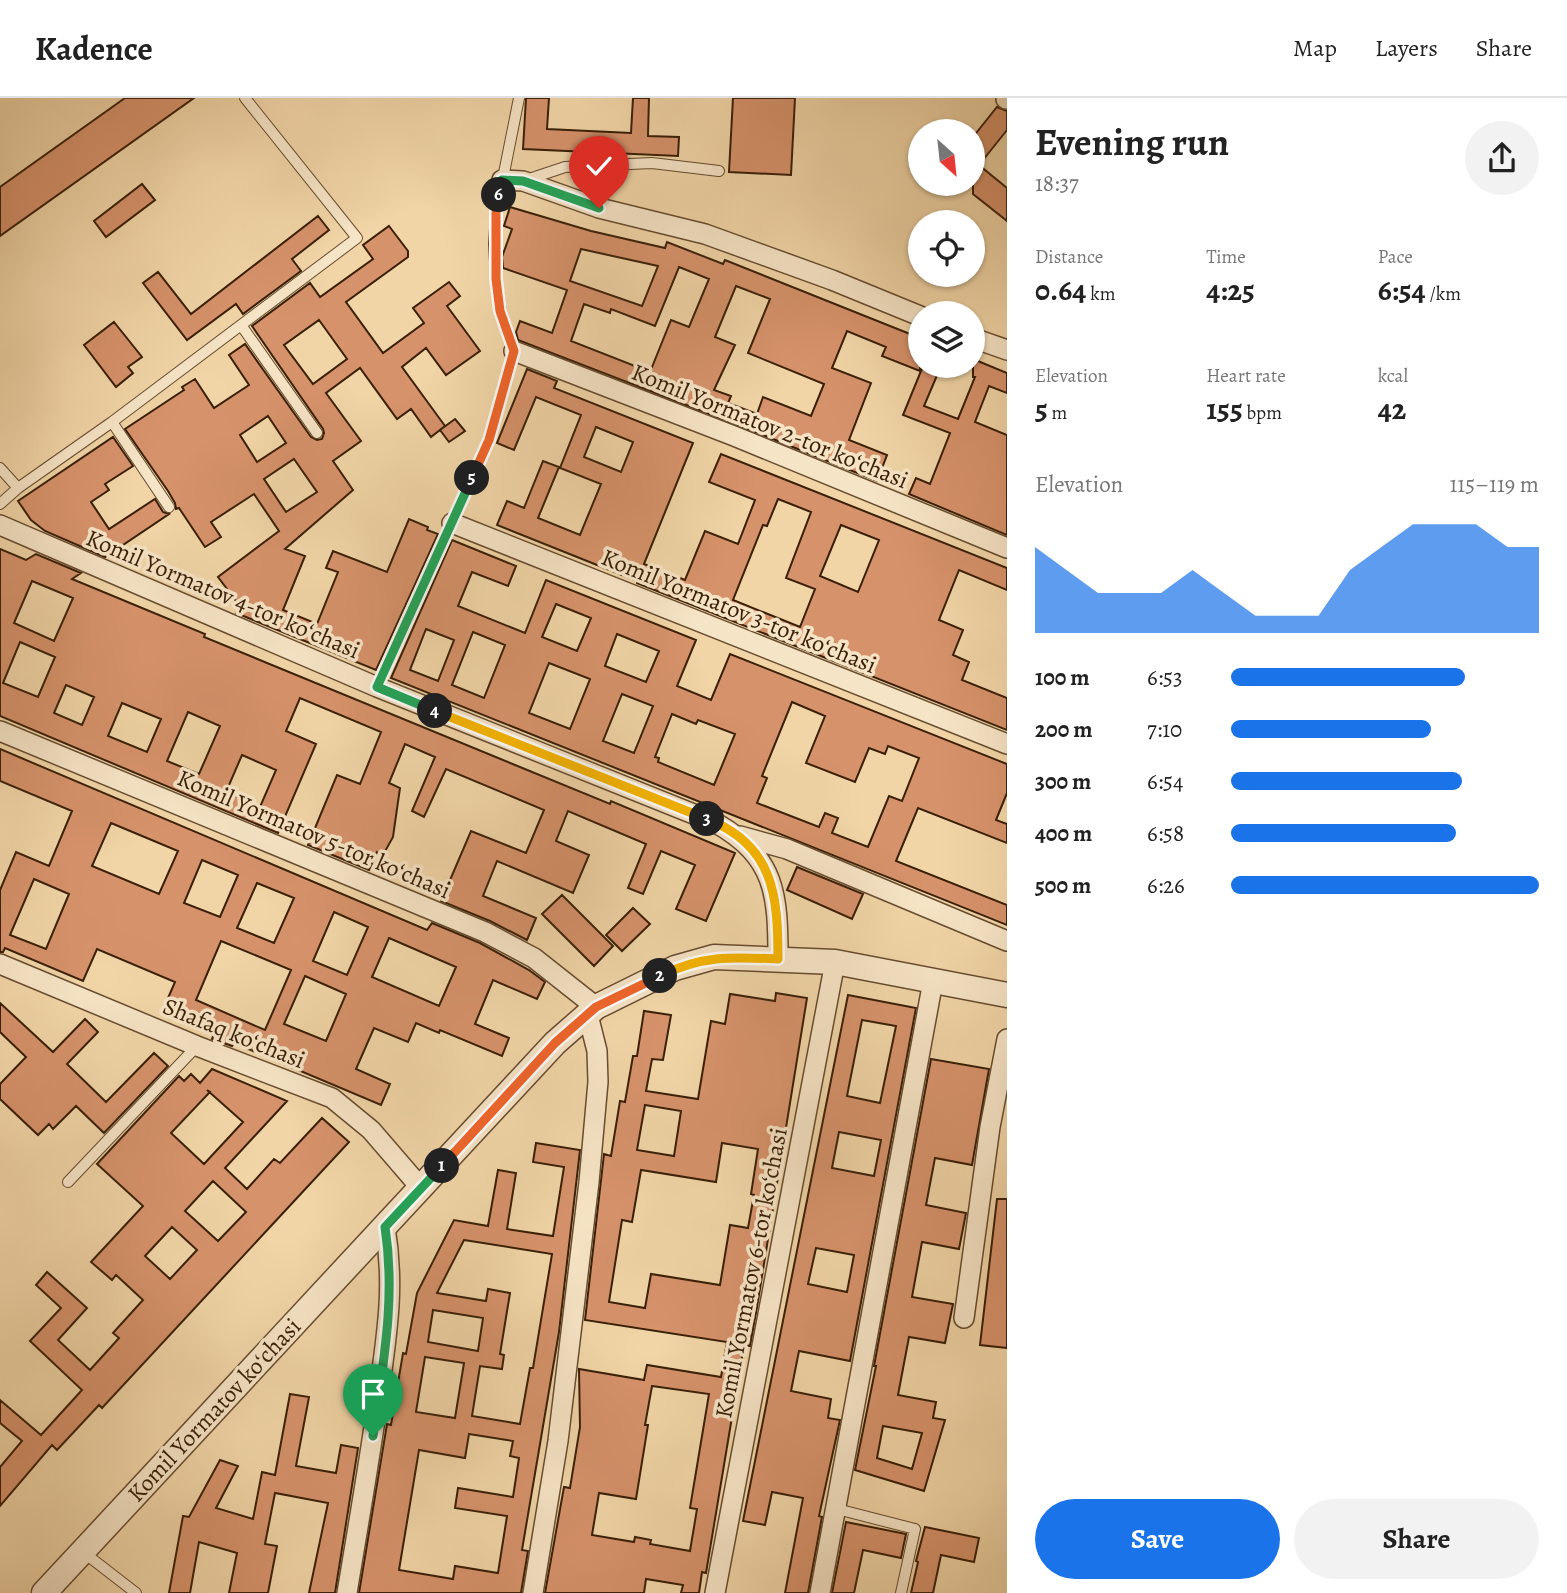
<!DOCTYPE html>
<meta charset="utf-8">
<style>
body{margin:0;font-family:Alegreya,serif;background:#f2f2f2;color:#222;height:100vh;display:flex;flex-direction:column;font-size:26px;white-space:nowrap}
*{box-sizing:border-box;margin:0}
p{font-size:23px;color:#767676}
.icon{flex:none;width:38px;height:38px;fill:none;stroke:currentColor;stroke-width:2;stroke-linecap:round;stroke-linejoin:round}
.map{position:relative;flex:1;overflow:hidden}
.drawer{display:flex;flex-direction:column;background:#fff;width:560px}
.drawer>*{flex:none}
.needle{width:46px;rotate:153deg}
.tools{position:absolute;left:908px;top:21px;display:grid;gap:14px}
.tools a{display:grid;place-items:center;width:77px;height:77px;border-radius:50%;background:#fff;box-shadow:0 2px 5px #0004;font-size:35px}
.pin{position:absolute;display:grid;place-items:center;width:60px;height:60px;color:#fff;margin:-72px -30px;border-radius:50% 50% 50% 0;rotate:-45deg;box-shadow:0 0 7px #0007}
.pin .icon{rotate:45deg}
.km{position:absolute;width:35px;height:35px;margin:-18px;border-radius:50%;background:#222;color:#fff;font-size:19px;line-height:35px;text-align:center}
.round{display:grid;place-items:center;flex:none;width:74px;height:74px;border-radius:37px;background:#f2f2f2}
.head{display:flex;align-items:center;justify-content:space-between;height:119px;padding:0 28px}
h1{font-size:38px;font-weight:600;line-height:52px}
.stats{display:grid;grid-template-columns:repeat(3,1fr);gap:10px;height:119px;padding:7px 28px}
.stats div{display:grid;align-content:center}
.stats b{font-size:30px;font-weight:600}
.stats small{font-size:19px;font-weight:400}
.stats p{font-size:19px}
.chart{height:196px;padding:14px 28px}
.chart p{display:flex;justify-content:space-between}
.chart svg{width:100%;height:126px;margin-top:7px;fill:#1a73e8;opacity:.7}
.button{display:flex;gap:14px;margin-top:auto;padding:14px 28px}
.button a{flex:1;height:80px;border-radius:42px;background:#1a73e8;color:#fff;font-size:28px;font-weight:600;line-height:80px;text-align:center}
.button a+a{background:#f2f2f2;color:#222}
ul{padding:0 28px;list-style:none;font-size:23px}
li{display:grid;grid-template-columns:112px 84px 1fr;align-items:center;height:52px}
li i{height:18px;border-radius:9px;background:#1a73e8}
header{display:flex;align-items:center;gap:42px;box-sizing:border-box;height:98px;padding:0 35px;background:#fff;border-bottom:2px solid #e0e0e0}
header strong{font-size:33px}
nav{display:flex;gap:38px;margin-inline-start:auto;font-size:24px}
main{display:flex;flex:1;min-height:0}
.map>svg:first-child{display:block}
.building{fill:#d6926b;stroke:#391f07;stroke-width:2;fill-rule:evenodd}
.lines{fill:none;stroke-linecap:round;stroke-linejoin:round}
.service-casing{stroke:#674c2f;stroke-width:12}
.minor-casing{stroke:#674c2f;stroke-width:22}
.tertiary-casing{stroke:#674c2f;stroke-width:27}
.service{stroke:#f6e4c6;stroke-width:10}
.minor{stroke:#f6e4c6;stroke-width:19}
.tertiary{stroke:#f6e4c6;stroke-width:24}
.split-1-casing{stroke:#fff;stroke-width:14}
.split-2-casing{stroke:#fff;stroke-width:14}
.split-3-casing{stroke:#fff;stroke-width:14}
.split-4-casing{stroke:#fff;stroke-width:14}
.split-5-casing{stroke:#fff;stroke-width:14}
.split-6-casing{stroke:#fff;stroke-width:14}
.split-7-casing{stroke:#fff;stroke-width:14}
.split-1{stroke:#22a559;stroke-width:9}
.split-2{stroke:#f0652b;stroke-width:9}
.split-3{stroke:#f5b400;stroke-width:9}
.split-4{stroke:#f5b400;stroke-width:9}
.split-5{stroke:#22a559;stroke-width:9}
.split-6{stroke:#f0652b;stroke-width:9}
.split-7{stroke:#22a559;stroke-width:9}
.labels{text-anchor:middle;stroke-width:7;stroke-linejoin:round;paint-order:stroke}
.street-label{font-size:24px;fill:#391f07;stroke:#f6e4c6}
</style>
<header>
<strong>Kadence</strong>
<nav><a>Map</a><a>Layers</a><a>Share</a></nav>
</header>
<main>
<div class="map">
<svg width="1007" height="1495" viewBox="0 0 1007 1495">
<rect width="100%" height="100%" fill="#f1d5a7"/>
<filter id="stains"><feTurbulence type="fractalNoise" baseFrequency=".00286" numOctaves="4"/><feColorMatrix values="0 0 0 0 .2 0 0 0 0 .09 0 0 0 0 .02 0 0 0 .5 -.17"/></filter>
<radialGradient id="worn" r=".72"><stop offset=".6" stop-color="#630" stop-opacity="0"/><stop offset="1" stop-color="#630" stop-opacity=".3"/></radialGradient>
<path class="building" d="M125,0H194L0,138V89Z
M526,0H549L547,31L631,35L633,0H649L648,38L679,39L678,58L523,51Z
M733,0H795L791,77L729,74Z
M997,9L1007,13V32L979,67L1007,90V123L973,96V39Z
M142,86L155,102L106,139L94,123Z
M510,109L591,133L665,150L667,144L723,166L725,162L920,240V273L882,258L886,249L847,233L832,270L871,285L849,342L887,357L877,383L738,327L518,242L516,234L520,223L552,235L567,192L503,170L502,159L512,131L504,128ZM581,151L658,168L642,208L570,183ZM679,169L709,181L689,229L671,222L650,274L571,243L584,206L610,215L611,211L655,228ZM736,188L770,201L748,255L824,286L811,318L763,299L757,316L728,305L731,298L714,292L735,247L715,239Z
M318,118L329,132L292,161L301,173L243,216L236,206L187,242L143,185L158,174L191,216Z
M389,128L408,153V159L346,204L383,255L424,225L413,210L449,184L460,198L447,208L480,253L446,277L426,250L402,269L445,328L431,339L411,311L397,321L360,270L326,295L361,343L333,363L353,392L285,451L305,458L283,512L317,526L338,474L326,470L333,453L387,474L409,421L428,429L427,432L438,436L376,572L236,515L239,507L218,479L279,433L254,396L211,424L221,439L205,449L179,410L176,411L175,405L168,393L125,331L184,292L182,289L195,281L214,310L249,287L229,257L245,246L311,339L317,342L322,341L324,335L323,331L252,228L310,185L320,199L373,161L363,147ZM319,222L347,261L313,286L284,247ZM268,318L286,345L257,364L240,337ZM294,361L317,394L286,414L264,381Z
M114,224L142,259L128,269L133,275L116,289L84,247Z
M973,261L1007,275V295L989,288L975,324L1007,337V437L909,396L916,380L930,386L950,335L903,317L923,268H941L924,308L958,321L975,279H973Z
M527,271L557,283L554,290L693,345L644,466L685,482L705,433L738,446L755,402L709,384L721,356L1007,470V492L959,472L939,522L963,532L953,557L969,564L962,582L1007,600V632L637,485V483L497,427L507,403L524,410L543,363L559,369L538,420L580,437L601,386L560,370L581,317L536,299L514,352L497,345ZM596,329L633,344L621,374L584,359ZM778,401L811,414L786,480L815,491L800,529L733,502L763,427L767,428ZM841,427L879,442L858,494L820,478Z
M455,321L465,333L449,344L440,332Z
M113,339L133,368L105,386L109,392L91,404L109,431L155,401L163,414L169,416L105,459L45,433L31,422L18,403Z
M452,442L516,468L508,488L472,474L458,508L525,535L546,482L696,542L677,588L711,602L730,556L1007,666V695L996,722L1007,726V745L918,710L896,763L1007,807V827L391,580ZM556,506L591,520L577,553L542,539ZM426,531L454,542L438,583L410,572ZM473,534L505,547L484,600L452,587ZM617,536L659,553L646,584L605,568ZM549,565L590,581L570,631L529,615ZM622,596L653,608L634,655L603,643ZM792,604L825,618L806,665L855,684L869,650L885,656L888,648L919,660L902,703L889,698L868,749L832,735L838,720L825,715L819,729L757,705L767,680L762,678ZM672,616L696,626L698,622L735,636L714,687L658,664L659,660L655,659Z
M0,451L26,462L36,456L81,475L72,481L205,536L204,539L610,706L611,703L735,755L706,823L676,811L695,767L661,753L643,796L628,790L646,746L568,713L556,743L589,757L573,795L497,763L483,798L536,820L527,842L490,823L441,803L471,733L526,755L544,712L446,671L424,719L412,713L435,659L405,646L389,685L400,690L393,739L383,757L377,754L369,772L308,747L337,677L360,686L381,634L300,600L286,633L316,646L278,735L0,618ZM32,483L73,500L54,543L14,525ZM20,544L55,559L38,599L3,585ZM66,587L94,599L82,627L54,615ZM122,605L161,621L147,654L108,638ZM188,614L220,628L199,676L167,663ZM242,657L276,672L260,709L226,694Z
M0,651L427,832L432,825L480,845L529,872L545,884L537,901L493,882L475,926L509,940L502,958L440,932L439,935L416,925L408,944L374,930L356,971L390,986L381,1007L234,945L232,948L212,941L214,936L162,914L175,884L97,851L83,883L5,850L3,854H0V792L16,754L49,768L72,713L0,683ZM111,725L178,753L159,796L92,768ZM202,762L238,777L220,819L184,805ZM34,781L69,796L46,851L10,837ZM257,785L294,800L274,845L237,830ZM334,814L368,829L347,877L313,863ZM389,840L456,869L439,908L372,879ZM221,843L291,872L265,932L196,902ZM305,878L346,896L326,943L284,926Z
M797,769L863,796L852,821L787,792Z
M562,797L613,848L594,868L542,816Z
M633,810L650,826L622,853L606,837Z
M776,895L807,900L757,1209L750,1248L744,1247L706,1475L702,1474L699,1495H681L683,1487L646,1481L644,1495H545L564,1389L570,1390L580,1329L579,1271L644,1282L647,1267L721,1279L727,1244L585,1222L604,1056L611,1058L620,1003L625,1004L633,958H637L644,913L671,917L663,962L652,961L646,993L698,1001L711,923L725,926L730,896L775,903ZM645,1007L681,1013L674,1058L637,1052ZM722,1045L758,1051L751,1096L754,1097L748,1130L730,1127L720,1187L651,1176L645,1210L609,1204L622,1122L632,1124L641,1072L716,1084ZM652,1288L709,1296L690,1410L697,1411L690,1453L650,1446L651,1442L635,1439L634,1444L592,1437L599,1395L636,1401L648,1327H645Z
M848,897L916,910L850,1263L799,1253L791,1293L831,1301L828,1320L840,1322L819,1418L822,1419L808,1495H785L803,1400L772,1394L765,1427L743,1423ZM862,922L896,928L880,1005L847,998ZM839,1034L881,1042L874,1078L832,1070ZM816,1150L854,1157L847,1194L808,1186Z
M0,905L53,954L85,921L98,934L67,966L106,1004L154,955L168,968L104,1035L76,1008L53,1031L49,1026L38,1037L0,1001V986L26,959L0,934Z
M931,961L989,971L972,1067L935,1060L926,1107L966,1115L959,1151L922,1144L912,1199L953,1206L945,1245L909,1239L898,1297L936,1304L933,1320L945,1322L924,1393L855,1372L876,1268H874ZM883,1328L922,1335L912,1371L877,1360Z
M212,971L287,1003L225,1070L247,1091L274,1061L280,1065L322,1020L349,1044L102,1310L99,1307L57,1352L52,1347L0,1408V1369L22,1343L0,1325V1302L41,1337L82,1292L30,1243L61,1210L36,1187L47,1174L87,1210L58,1242L90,1272L119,1240L113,1235L143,1202L116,1177L112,1182L91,1164L143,1108L97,1066L179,978L184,983L191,976L200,985ZM207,992L243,1024L204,1066L171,1035L210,994ZM213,1083L246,1114L218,1143L185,1113ZM172,1129L197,1152L170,1181L145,1158Z
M536,1045L580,1052L559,1234L522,1452L528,1453L521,1495H359L387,1326L391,1327L403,1255L406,1256L417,1195L454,1122L488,1128L498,1072L516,1075L507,1131L553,1138L564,1069L533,1064ZM464,1142L552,1156L533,1270H530L520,1326L472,1318L480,1268L502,1271L504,1257L500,1256L510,1195L488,1191L486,1203L437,1195ZM433,1212L483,1220L478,1253L428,1244ZM425,1259L464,1265L455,1320L416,1314ZM469,1336L513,1343L510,1358L519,1360L513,1399L458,1390L455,1410L507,1418L498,1475L455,1468L453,1481L399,1472L419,1352L465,1360Z
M997,1101H1007V1250L980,1247Z
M290,1296L309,1299L296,1368L336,1375L341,1347L358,1350L335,1495H309L328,1405L275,1395L265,1446L277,1448L268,1495H229L237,1455L199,1444L190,1495H169L183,1418L189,1419L220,1362L238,1368L216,1410L253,1421L262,1374L275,1377Z
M846,1424L906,1436L901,1460L863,1452L854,1495H832Z
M925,1429L979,1440L974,1464L941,1457L933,1495H911L918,1464L916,1463Z"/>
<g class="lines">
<g class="service-casing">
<path id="service" d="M526,82L565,69L652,65L719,73
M241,227L317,335
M112,324L169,409
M0,370L18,390
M0,406L18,390L112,324L357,140L245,0
M377,589L489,342L514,253L501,213L496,181L494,146L496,115L519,0
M68,1084L197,948
M837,1411L915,1431L901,1495
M83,1454L136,1495"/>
</g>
<g class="minor-casing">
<path id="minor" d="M1006,1L1007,0
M502,82L523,83L599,110L705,136L832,182L920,218
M973,240L1007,252
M514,253L734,338L1007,450
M452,425L1007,646
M0,427L377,589L716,725C776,759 778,797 778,861
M0,633L485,834L534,860L596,909
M740,738L787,751L1007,843
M0,866L197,948L332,1000L371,1032L421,1090
M964,1220L990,1029L1007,941
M347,1495C358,1428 370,1361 379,1294C387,1235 395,1188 385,1129
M533,1495L558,1343L589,1084L598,984L597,953L588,917
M715,1495L835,864
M820,1495L933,883"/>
</g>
<g class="tertiary-casing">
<path id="tertiary" d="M44,1495L555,945L596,909L675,870L714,859L835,864L1007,897"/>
</g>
<use href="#service" class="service"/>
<use href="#minor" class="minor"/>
<use href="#tertiary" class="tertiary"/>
</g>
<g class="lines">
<g class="split-1-casing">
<path id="split-1" d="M373,1338C383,1266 396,1201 385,1129L442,1068"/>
</g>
<g class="split-2-casing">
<path id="split-2" d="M442,1068L555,945L596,909L660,878"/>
</g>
<g class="split-3-casing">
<path id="split-3" d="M660,878C702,857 733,859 778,861C778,798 774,747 707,721"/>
</g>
<g class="split-4-casing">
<path id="split-4" d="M435,613L707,721"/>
</g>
<g class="split-5-casing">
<path id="split-5" d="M435,613L377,589L472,380"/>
</g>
<g class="split-6-casing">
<path id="split-6" d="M472,380L489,342L514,253L500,213L496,181V115L499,97"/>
</g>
<g class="split-7-casing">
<path id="split-7" d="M499,97L502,82L523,83L599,110"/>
</g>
<use href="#split-1" class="split-1"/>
<use href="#split-2" class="split-2"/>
<use href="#split-3" class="split-3"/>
<use href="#split-4" class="split-4"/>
<use href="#split-5" class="split-5"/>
<use href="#split-6" class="split-6"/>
<use href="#split-7" class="split-7"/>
</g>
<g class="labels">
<g class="street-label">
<text transform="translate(770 328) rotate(22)" y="8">Komil Yormatov 2-tor koʻchasi</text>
<text transform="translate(223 496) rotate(23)" y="8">Komil Yormatov 4-tor koʻchasi</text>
<text transform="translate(739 513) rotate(22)" y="8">Komil Yormatov 3-tor koʻchasi</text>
<text transform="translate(314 736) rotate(23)" y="8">Komil Yormatov 5-tor koʻchasi</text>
<text transform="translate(234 935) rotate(22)" y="8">Shafaq koʻchasi</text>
<text transform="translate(751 1175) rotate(-79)" y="8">Komil Yormatov 6-tor koʻchasi</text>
<text transform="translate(214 1312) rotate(-47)" y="8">Komil Yormatov koʻchasi</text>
</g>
</g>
<rect width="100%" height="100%" filter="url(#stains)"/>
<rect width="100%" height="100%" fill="url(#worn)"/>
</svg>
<div class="tools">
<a><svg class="needle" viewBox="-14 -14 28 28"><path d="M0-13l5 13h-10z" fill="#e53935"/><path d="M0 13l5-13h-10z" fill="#767676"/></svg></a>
<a><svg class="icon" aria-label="locate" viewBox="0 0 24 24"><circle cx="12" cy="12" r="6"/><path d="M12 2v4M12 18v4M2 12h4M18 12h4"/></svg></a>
<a><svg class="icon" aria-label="layers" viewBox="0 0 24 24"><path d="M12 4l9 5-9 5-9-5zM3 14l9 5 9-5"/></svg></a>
</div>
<div class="pin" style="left:373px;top:1338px;background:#1e9e55"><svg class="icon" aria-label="arrive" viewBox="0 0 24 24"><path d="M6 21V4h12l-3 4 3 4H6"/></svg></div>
<div class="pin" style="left:599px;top:110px;background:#d93025"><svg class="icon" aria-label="check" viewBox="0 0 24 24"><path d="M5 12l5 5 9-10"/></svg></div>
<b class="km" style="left:442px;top:1068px">1</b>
<b class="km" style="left:660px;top:878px">2</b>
<b class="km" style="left:707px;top:721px">3</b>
<b class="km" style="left:435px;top:613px">4</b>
<b class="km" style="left:472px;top:380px">5</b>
<b class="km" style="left:499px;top:97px">6</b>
</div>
<section class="drawer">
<div class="head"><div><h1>Evening run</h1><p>18:37</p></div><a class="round"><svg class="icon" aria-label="share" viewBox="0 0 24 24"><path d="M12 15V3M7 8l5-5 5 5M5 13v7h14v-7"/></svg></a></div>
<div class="stats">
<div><p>Distance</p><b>0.64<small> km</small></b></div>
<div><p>Time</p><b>4:25</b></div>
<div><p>Pace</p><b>6:54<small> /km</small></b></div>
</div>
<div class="stats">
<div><p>Elevation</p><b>5<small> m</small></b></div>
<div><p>Heart rate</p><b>155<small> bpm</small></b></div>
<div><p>kcal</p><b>42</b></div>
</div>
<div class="chart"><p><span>Elevation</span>115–119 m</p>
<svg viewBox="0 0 160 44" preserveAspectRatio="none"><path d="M0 44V14L10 22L20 30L30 30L40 30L50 22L60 30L70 38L80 38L90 38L100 22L110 14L120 6L130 6L140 6L150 14L160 14V44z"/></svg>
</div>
<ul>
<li><b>100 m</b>6:53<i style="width:76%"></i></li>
<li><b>200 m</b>7:10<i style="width:65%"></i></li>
<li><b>300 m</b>6:54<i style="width:75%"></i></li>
<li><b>400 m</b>6:58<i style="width:73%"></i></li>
<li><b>500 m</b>6:26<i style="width:100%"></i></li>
</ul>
<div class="button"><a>Save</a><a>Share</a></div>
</section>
</main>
